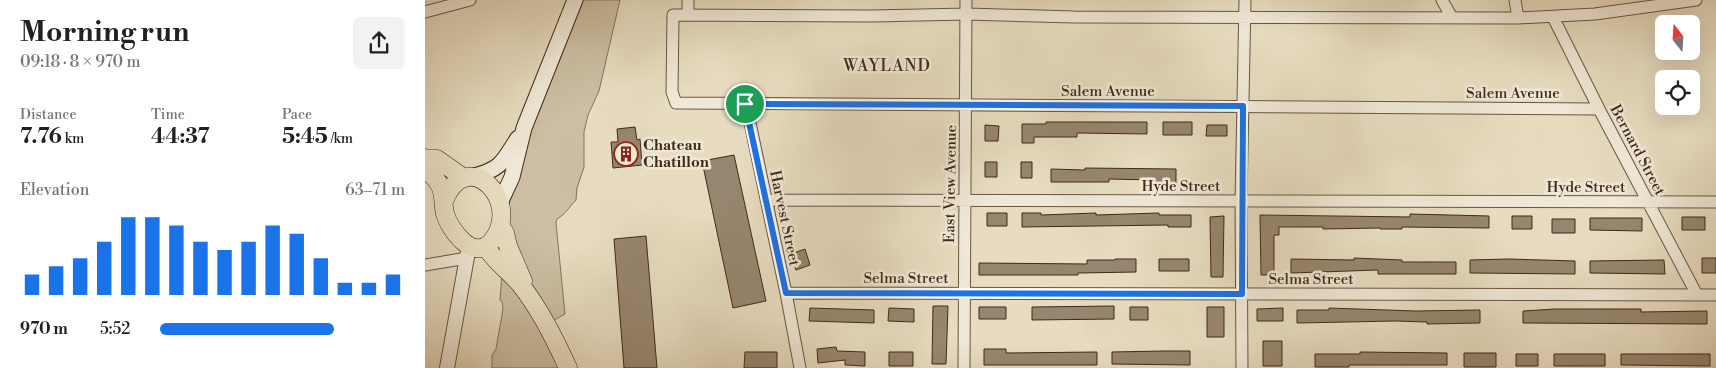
<!DOCTYPE html>
<meta charset="utf-8">
<style>
body{margin:0;font-family:"Libre Bodoni",serif;background:#f2f2f2;color:#202124;height:100vh;display:flex;flex-direction:column;font-size:19px;white-space:nowrap}
*{box-sizing:border-box;margin:0}
p{font-size:16px;color:#757577}
.icon{flex:none;width:28px;height:28px;fill:none;stroke:currentColor;stroke-width:2;stroke-linecap:round;stroke-linejoin:round}
.map{position:relative;flex:1;overflow:hidden}
.details{display:flex;flex-direction:column;background:#fff;width:425px}
.details>*{flex:none}
.needle{width:32px;rotate:343deg}
.buttons{position:absolute;left:1230px;top:15px;display:grid;gap:10px}
.buttons a{display:grid;place-items:center;width:45px;height:45px;border-radius:8px;background:#fff;box-shadow:0 5px 20px #0002;font-size:25px}
.pin{position:absolute;display:grid;place-items:center;width:42px;height:42px;color:#fff;margin:-21px;border:2px solid #fff;border-radius:50%;box-shadow:0 1px 5px #0007}
.round{display:grid;place-items:center;flex:none;width:52px;height:52px;border-radius:8px;background:#f2f2f2}
.headline{display:flex;align-items:center;justify-content:space-between;height:85px;padding:0 20px}
h1{font-size:28px;font-weight:800;line-height:38px}
.metrics{display:grid;grid-template-columns:repeat(3,1fr);gap:8px;height:85px;padding:5px 20px}
.metrics div{display:grid;align-content:center}
.metrics b{font-size:21px;font-weight:800}
.metrics small{font-size:14px;font-weight:400}
.metrics p{font-size:14px}
.chart{height:140px;padding:10px 20px}
.chart p{display:flex;justify-content:space-between}
.chart svg{width:100%;height:90px;margin-top:5px;stroke:#1a73e8;stroke-width:6}
ul{padding:0 20px;list-style:none;font-size:16px}
li{display:grid;grid-template-columns:80px 60px 1fr;align-items:center;height:38px}
li i{height:12px;border-radius:6px;background:#1a73e8}
main{display:flex;flex:1;min-height:0}
.map>svg:first-child{display:block}
.green{fill:#cbbea3;stroke:#86745e}
.building{fill:#97866f;stroke:#412918}
.lines{fill:none;stroke-linecap:round;stroke-linejoin:round}
.minor-casing{stroke:#6a5642;stroke-width:13}
.tertiary-casing{stroke:#6a5642;stroke-width:16}
.secondary-casing{stroke:#412918;stroke-width:17}
.primary-casing{stroke:#412918;stroke-width:19}
.minor{stroke:#efe8d6;stroke-width:11}
.tertiary{stroke:#efe8d6;stroke-width:14}
.secondary{stroke:#efe8d6;stroke-width:15}
.primary{stroke:#e7dcc0;stroke-width:18}
.route-casing{stroke:#fff;stroke-width:10}
.route{stroke:#1a73e8;stroke-width:6}
.labels{text-anchor:middle;stroke-width:5;stroke-linejoin:round;paint-order:stroke}
.street-label{font-size:15px;fill:#412918;stroke:#efe8d6}
.poi-label{font-size:15px;font-weight:bold;fill:#412918;stroke:#efe8d6;text-anchor:start}
.neighbourhood-label{font-size:16px;letter-spacing:1px;fill:#412918;stroke:#efe8d6}
</style>
<main>
<section class="details">
<div class="headline"><div><h1>Morning run</h1><p>09:18 · 8 × 970 m</p></div><a class="round"><svg class="icon" aria-label="share" viewBox="0 0 24 24"><path d="M12 15V3M7 8l5-5 5 5M5 13v7h14v-7"/></svg></a></div>
<div class="metrics">
<div><p>Distance</p><b>7.76<small> km</small></b></div>
<div><p>Time</p><b>44:37</b></div>
<div><p>Pace</p><b>5:45<small> /km</small></b></div>
</div>
<div class="chart"><p><span>Elevation</span>63–71 m</p>
<svg viewBox="0 0 160 44" preserveAspectRatio="none"><path d="M5 44V34M15 44V30M25 44V26M35 44V18M45 44V6M55 44V6M65 44V10M75 44V18M85 44V22M95 44V18M105 44V10M115 44V14M125 44V26M135 44V38M145 44V38M155 44V34"/></svg>
</div>
<ul>
<li><b>970 m</b>5:52<i style="width:71%"></i></li>
</ul>
</section>
<div class="map">
<svg width="1291" height="368" viewBox="0 0 1291 368">
<rect width="100%" height="100%" fill="#e7dcc0"/>
<filter id="stains"><feTurbulence type="fractalNoise" baseFrequency=".004" numOctaves="4"/><feColorMatrix values="0 0 0 0 .2 0 0 0 0 .09 0 0 0 0 .02 0 0 0 .5 -.17"/></filter>
<radialGradient id="worn" r=".72"><stop offset=".6" stop-color="#630" stop-opacity="0"/><stop offset="1" stop-color="#630" stop-opacity=".3"/></radialGradient>
<path class="green" d="M150,0H195L174,91L163,115L159,132V167L152,188L151,200C143,208 142,213 132,219L131,223L140,314L122,324L143,368H67V355L71,349L78,309L77,302L75,300L80,232L87,186Z"/>
<path class="building" d="M621,122H722V134L652,133V137H609V143H597V124H621Z
M738,122H767V135H738Z
M560,125L574,126L573,141H560Z
M782,125H802V136H781Z
M210,127L212,140L215,139L217,165L188,168L186,142H193L192,129Z
M309,155L341,301L308,308L277,161Z
M560,162H572V177H560Z
M596,162H607V178H596Z
M660,168L751,169V183L727,182V180L684,179V182H626V169L660,170Z
M562,213H582V226H562Z
M597,213H616V215L671,213V215L734,213V215H766V227H743V225L597,227Z
M985,214L1064,216V228L977,227V229H955V228L898,229V227H854V235H849V275H836L835,215L985,217Z
M799,216L798,277H786L785,217Z
M1087,216H1107V229H1087Z
M1257,217H1280V230H1257Z
M1165,218H1217V231L1165,230Z
M1127,219H1150V233H1127Z
M221,236L232,368H199L189,239Z
M380,249L385,265L371,270L366,254Z
M929,258L977,260V262H1031V274H953V270L866,273V259L929,260Z
M1277,258H1291V273H1277Z
M690,259H711V272L653,273V275H554V263L662,264V260H690Z
M734,259H764V271H734Z
M1084,259L1150,261V274L1045,273V260Z
M1239,260L1240,274L1165,273V261Z
M508,306H523L521,364H507Z
M689,306V319L607,320V307Z
M554,307H581V319H554Z
M705,307H723V320H705Z
M782,307H799V337H782Z
M385,308L449,310V323L384,321Z
M464,308L489,309V322L463,321Z
M858,308V321H832V309Z
M904,308L991,311L1055,310V323L1002,324V322L970,321L872,323V310H904Z
M1130,309H1216V312L1282,311V324L1098,323V311Z
M838,341H857V366H838Z
M411,347L412,351L440,352V366L420,365V360L393,363L392,349Z
M559,349H581V353L672,352V365H559Z
M738,351H765V365L687,364V352Z
M320,352H352V368H319Z
M464,352H488V366H464Z
M935,352L1022,353V365H924V367H890V354H935Z
M1039,353H1071V367H1039Z
M1091,354H1113V366H1091Z
M1129,354H1180V366H1129Z
M1196,354H1285V366L1196,365Z"/>
<g class="lines">
<g class="minor-casing">
<path id="minor" d="M1017,0L1026,16
M1090,0L1093,18
M0,12L45,0
M263,15V0
M1128,17L1174,109L1272,295
M321,104L361,293L375,368
M1174,109L251,103L247,92L248,15L447,16L542,14L649,17L1093,18L1170,14L1271,0
M341,200L1291,202
M0,265L42,258
M361,293L1291,295
M539,368L541,0
M817,368L816,201L820,0"/>
</g>
<g class="tertiary-casing">
<path id="tertiary" d="M22,368L44,246"/>
</g>
<g class="secondary-casing">
<path id="secondary" d="M49,176C77,169 78,161 93,138
M75,203L87,177L99,128L150,0"/>
</g>
<g class="primary-casing">
<path id="primary" d="M0,158C2,161 2,165 3,169C6,175 13,180 16,188C19,196 18,205 20,214C25,230 48,262 66,242C100,203 42,143 19,201
M1,159H12L39,178
M75,225L80,233L83,246L98,281
M61,247C70,262 84,271 95,284C115,309 130,339 143,368"/>
</g>
<use href="#minor" class="minor"/>
<use href="#tertiary" class="tertiary"/>
<use href="#secondary" class="secondary"/>
<use href="#primary" class="primary"/>
</g>
<g class="lines">
<g class="route-casing">
<path id="route" d="M320,104L818,106L817,294L361,293Z"/>
</g>
<use href="#route" class="route"/>
</g>
<defs>
<g id="building-ring" transform="scale(1.25)"><circle r="9.5" fill="#efe8d6" stroke="#8f2418" stroke-width="1.5"/><path d="M-4-6H4V6H1V3H-1V6H-4ZM-2.5-4.3h1.7v1.8h-1.7ZM.8-4.3h1.7v1.8H.8ZM-2.5-1h1.7V.8h-1.7ZM.8-1h1.7V.8H.8Z" fill="#8f2418"/></g>
</defs>
<g fill-rule="evenodd">
<use href="#building-ring" x="201" y="154"/>
</g>
<g class="labels">
<g class="street-label">
<text x="683" y="96">Salem Avenue</text>
<text x="1088" y="98">Salem Avenue</text>
<text transform="translate(1213 150) rotate(62)" y="5">Bernard Street</text>
<text transform="translate(525 184) rotate(-89)" y="5">East View Avenue</text>
<text x="756" y="191">Hyde Street</text>
<text x="1161" y="192">Hyde Street</text>
<text transform="translate(360 218) rotate(78)" y="5">Harvest Street</text>
<text x="481" y="283">Selma Street</text>
<text x="886" y="284">Selma Street</text>
</g>
<g class="poi-label">
<text x="218" y="150">Chateau<tspan x="218" dy="17">Chatillon</tspan></text>
</g>
<g class="neighbourhood-label">
<text x="462" y="71">WAYLAND</text>
</g>
</g>
<rect width="100%" height="100%" filter="url(#stains)"/>
<rect width="100%" height="100%" fill="url(#worn)"/>
</svg>
<div class="buttons">
<a><svg class="needle" viewBox="-14 -14 28 28"><path d="M0-13l5 13h-10z" fill="#e53935"/><path d="M0 13l5-13h-10z" fill="#757577"/></svg></a>
<a><svg class="icon" aria-label="locate" viewBox="0 0 24 24"><circle cx="12" cy="12" r="6"/><path d="M12 2v4M12 18v4M2 12h4M18 12h4"/></svg></a>
</div>
<div class="pin" style="left:320px;top:104px;background:#1e9e55"><svg class="icon" aria-label="arrive" viewBox="0 0 24 24"><path d="M6 21V4h12l-3 4 3 4H6"/></svg></div>
</div>
</main>
